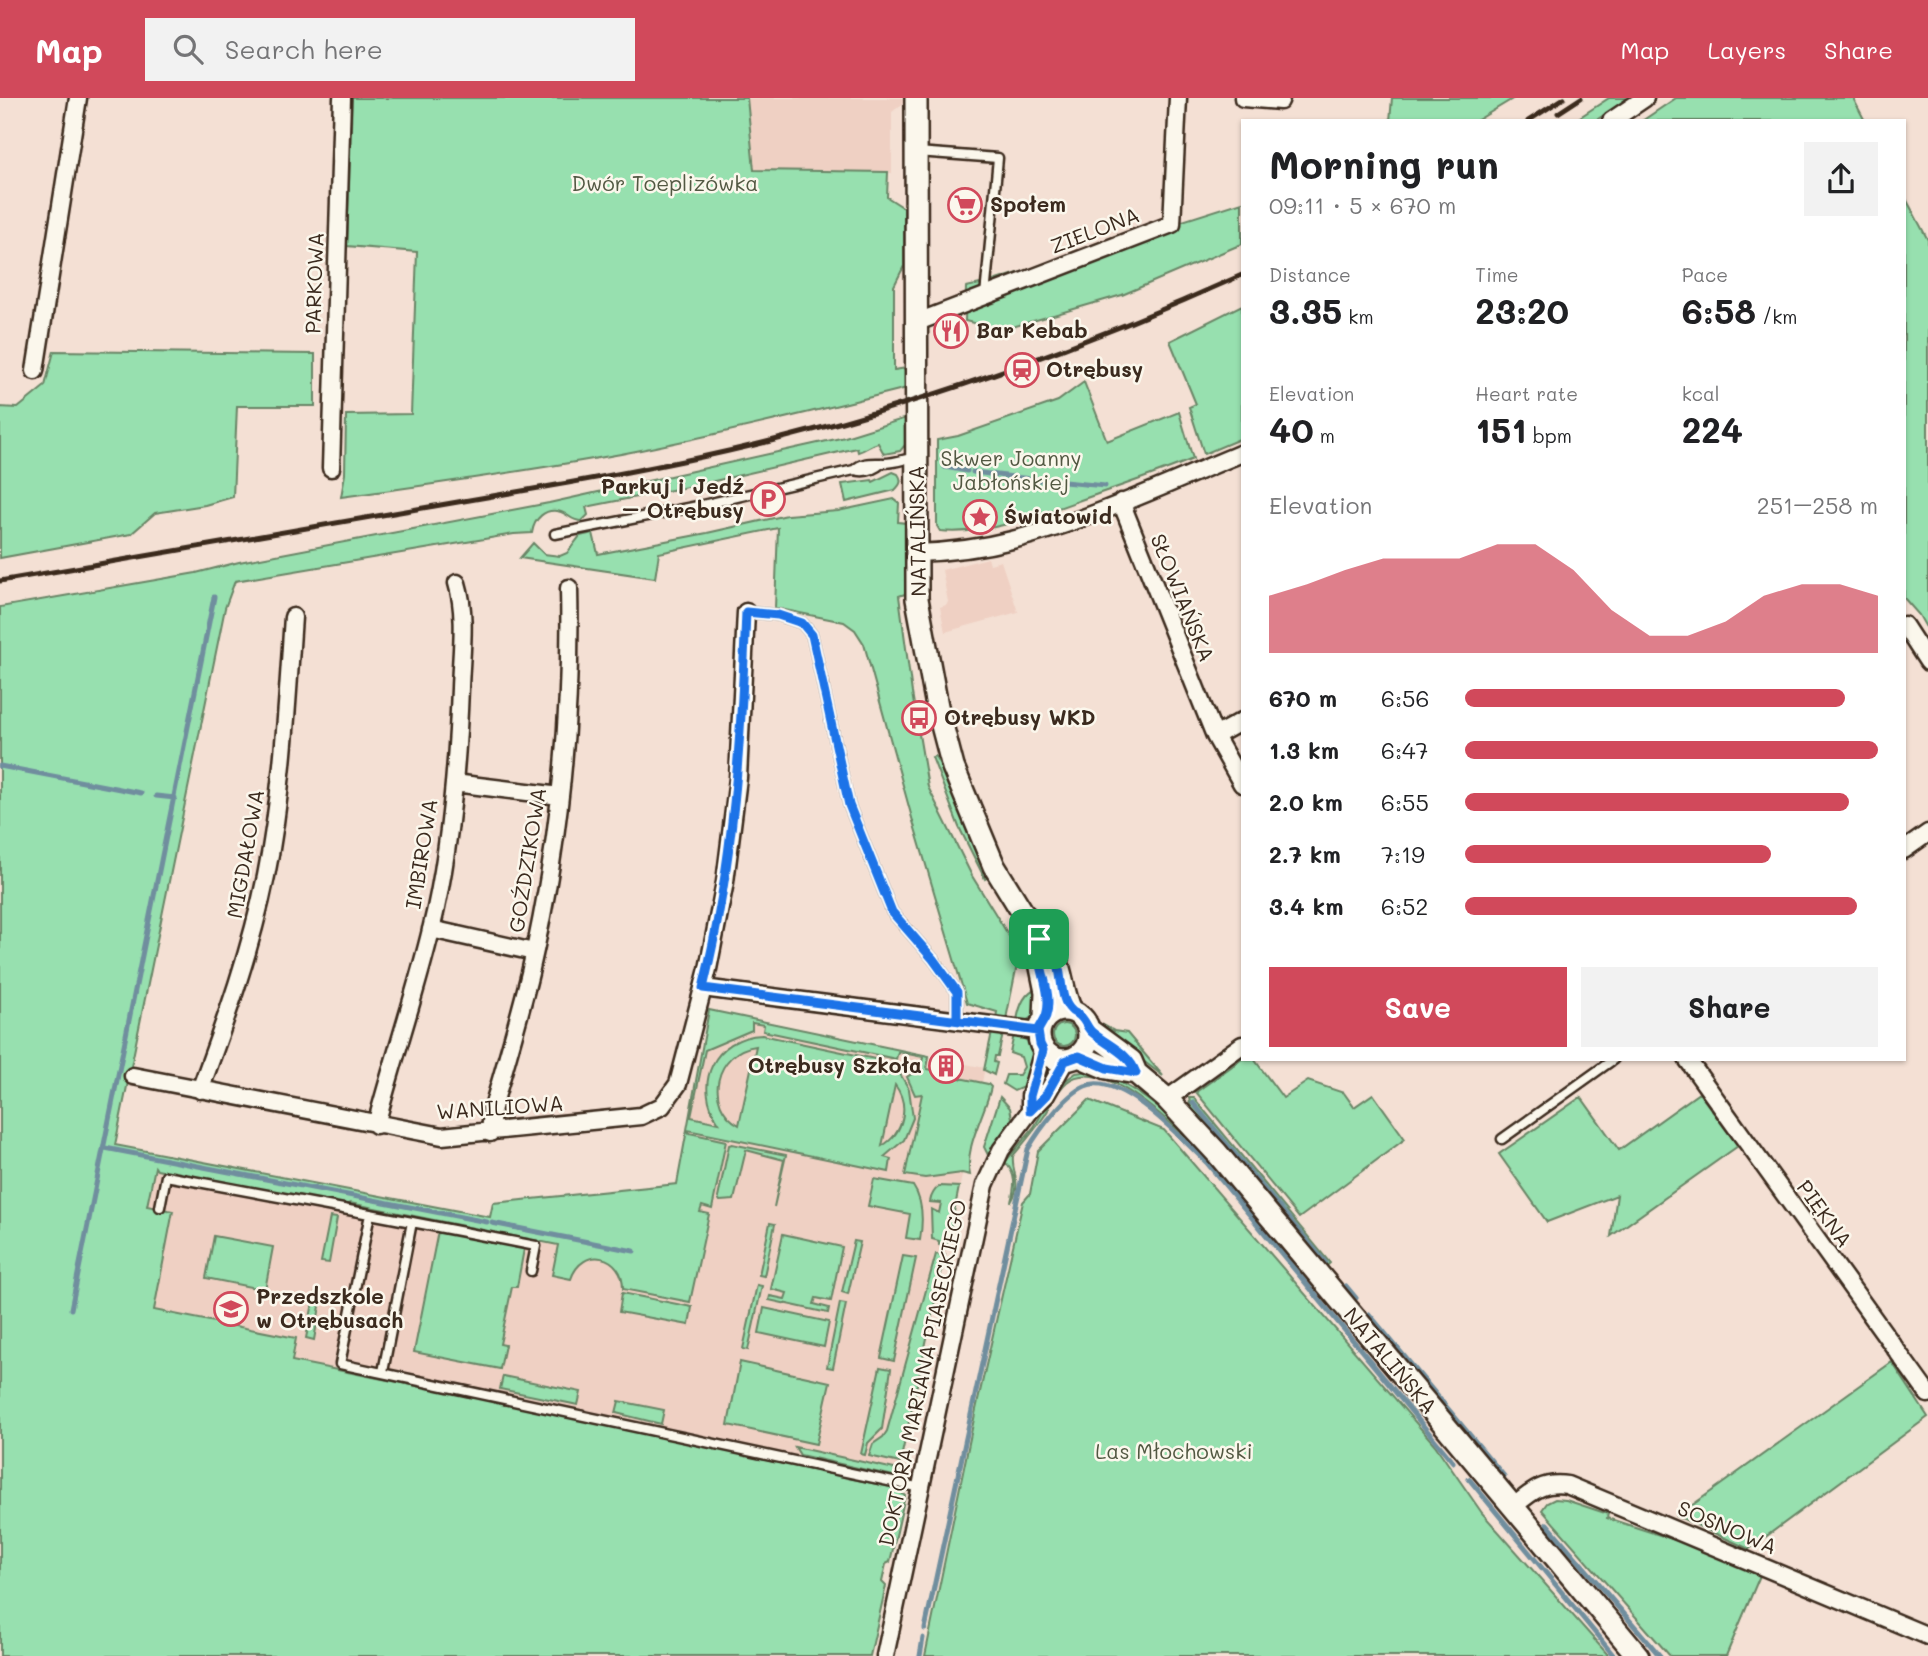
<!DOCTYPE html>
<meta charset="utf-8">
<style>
body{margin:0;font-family:Mali,sans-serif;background:#f2f2f2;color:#202124;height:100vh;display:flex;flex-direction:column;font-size:26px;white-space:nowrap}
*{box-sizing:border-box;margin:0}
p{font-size:23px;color:#757577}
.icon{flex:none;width:38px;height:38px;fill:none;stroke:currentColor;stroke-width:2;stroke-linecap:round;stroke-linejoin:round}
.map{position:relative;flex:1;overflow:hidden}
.panel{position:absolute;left:1241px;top:21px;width:665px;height:942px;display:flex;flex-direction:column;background:#fff;border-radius:0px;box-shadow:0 2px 5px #0004}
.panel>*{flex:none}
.pin{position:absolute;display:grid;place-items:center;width:60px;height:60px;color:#fff;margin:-30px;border-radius:14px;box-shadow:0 4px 10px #0006}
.round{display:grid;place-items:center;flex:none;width:74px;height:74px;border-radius:0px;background:#f2f2f2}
.head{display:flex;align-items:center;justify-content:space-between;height:119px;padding:0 28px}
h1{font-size:38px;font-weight:700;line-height:52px}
.figures{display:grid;grid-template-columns:repeat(3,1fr);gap:10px;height:119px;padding:7px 28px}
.figures div{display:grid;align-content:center}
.figures b{font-size:35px;font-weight:700}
.figures small{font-size:19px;font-weight:400}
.figures p{font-size:19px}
.chart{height:196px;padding:14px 28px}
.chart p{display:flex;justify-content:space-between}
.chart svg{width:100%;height:126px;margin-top:7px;fill:#d1495b;opacity:.7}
.button{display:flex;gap:14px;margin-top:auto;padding:14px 28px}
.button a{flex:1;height:80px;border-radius:0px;background:#d1495b;color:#fff;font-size:28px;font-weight:700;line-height:80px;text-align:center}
.button a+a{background:#f2f2f2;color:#202124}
ul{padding:0 28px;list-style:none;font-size:23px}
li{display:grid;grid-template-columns:112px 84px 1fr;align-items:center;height:52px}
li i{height:18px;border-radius:9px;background:#d1495b}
header{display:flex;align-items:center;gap:42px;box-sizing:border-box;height:98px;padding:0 35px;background:#d1495b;color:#fff}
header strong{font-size:33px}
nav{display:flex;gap:38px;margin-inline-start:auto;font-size:24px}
.search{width:490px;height:63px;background:#f2f2f2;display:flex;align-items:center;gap:18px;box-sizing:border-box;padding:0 24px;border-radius:0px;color:#757577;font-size:26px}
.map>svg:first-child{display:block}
.built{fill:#efd0c3}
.green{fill:#97e0af;stroke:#698566;stroke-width:2;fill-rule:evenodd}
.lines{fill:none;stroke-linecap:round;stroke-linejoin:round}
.stream{stroke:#6f8e9e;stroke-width:5}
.lane-casing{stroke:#3b2a1e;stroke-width:13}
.street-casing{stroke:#3b2a1e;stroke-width:21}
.secondary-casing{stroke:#3b2a1e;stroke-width:26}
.lane{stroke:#fbf7ec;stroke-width:8}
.street{stroke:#fbf7ec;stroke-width:16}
.secondary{stroke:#fbf7ec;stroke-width:21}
.rail{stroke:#3b2a1e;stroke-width:5}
.route-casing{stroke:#fff;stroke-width:14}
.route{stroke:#1a73e8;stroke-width:9}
.labels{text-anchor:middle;stroke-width:5;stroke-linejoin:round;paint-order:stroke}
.park-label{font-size:21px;fill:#525842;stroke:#fbf7ec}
.poi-label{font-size:21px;font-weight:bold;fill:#3b2a1e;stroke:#fbf7ec;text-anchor:start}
.street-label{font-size:21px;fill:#3b2a1e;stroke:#fbf7ec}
</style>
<header>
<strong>Map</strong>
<div class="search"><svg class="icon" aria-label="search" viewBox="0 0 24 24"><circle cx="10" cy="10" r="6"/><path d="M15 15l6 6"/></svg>Search here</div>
<nav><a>Map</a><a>Layers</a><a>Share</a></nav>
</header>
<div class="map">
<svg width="1928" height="1558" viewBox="0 0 1928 1558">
<rect width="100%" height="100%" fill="#f4e0d4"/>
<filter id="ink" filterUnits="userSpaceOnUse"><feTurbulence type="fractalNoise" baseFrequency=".0143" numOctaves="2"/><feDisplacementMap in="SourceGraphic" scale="14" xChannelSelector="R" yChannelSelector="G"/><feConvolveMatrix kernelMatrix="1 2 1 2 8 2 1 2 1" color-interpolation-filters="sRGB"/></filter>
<g filter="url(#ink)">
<path class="built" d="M747,0H905V4L892,14V75L754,72Z
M988,460L990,466L1001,463L1018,514L945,534L940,509L946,507L948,504L942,472Z
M709,912L985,970L895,1392L80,1224L113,1058L488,1131L493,1105L677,1086Z"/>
<path class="green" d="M352,0H747L754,72L888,74L887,99L904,110V168L894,188V272L907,270V290C812,314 717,337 621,356C528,373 435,386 341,399L345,376L346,317L411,316L417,154L347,148Z
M1392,0H1514L1476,23H1390Z
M1609,0H1629L1595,23H1574Z
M1676,0H1853L1865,23H1642Z
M1904,97L1928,142V533L1919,517L1904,500Z
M1242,104V146L1122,197L1002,232L965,223L966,189L990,184Z
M1242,207V340L1204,356L1189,309L1196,306L1170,243Z
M54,253L315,256V308H237L233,399L205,407L155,415L131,436L0,460V309L18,310L45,288Z
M1084,284L1107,343L1179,314L1193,361C1159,375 1126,386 1092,398C1047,414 989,438 940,433L937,428V342L958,338L1058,303Z
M906,320L908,343L900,353L884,356L878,345C870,347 866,352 858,354L857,350L697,387L586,409L588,417L582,423C571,423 570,417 561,414C545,409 534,421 532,435L514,436L235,483L225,510L115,1047L490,1119L493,1105L677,1086L709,912L929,958L927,971L939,973L940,976L988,986L991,989C985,1017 964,1048 970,1077L962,1075L925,1080L905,1077L922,996L915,997L907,979L921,970L923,959L898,954L896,961L763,933L764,927L752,925V932L705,952L691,1019L719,1025C692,986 714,939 762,937L875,961L888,966L900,976L909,991L913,1020L904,1042L884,1059L891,1061L889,1074L688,1032L689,1035L726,1043L712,1111L702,1108L700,1114L709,1116L690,1204L623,1191C624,1156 582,1147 571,1181L552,1177L558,1147L350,1105L344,1108L157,1072L155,1069L147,1108L173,1113L154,1212L296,1240L292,1263L513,1307L895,1390L905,1398L890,1464L886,1466L882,1484L886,1488L870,1558H0V509L196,475L239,464L549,405L845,339ZM756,948L739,1027C703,1007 715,953 756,948ZM895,987C910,1007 904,1035 882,1048Z
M893,374L898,376C903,383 900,387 895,392L846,404L842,386L872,382L873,384Z
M894,401L899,405L898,424L906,425L905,496L899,498L912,595L928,689L972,778L1009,838L1014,837L1019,857L1006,921L996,920L997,914L967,905L912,720L864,546L855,532L844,524L775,510L778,430L659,455L655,480L520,460L533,445L544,456L560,458L567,455L580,438L593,435L598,456L707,435L787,417L838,413Z
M935,658L947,679L988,779L985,781L959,729L932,659Z
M1040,888L1035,917L1027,922H1017C1020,906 1024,895 1040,888Z
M1053 937a11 11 0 1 1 22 0a11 11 0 1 1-22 0Z
M1103,927L1114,933L1127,935L1163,978L1100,930Z
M992,934L1003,936L998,958H995L994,964L997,965L994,977L984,972Z
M1014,936L1028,943L1033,959L1026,988L1014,993L1003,986L1006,977H1019L1024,969L1021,959L1010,955Z
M1242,961H1254L1283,1000L1308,983L1344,995L1354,1009L1373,996L1405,1041L1299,1120L1196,994Z
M1090,973C1137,984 1178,1026 1211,1060L1208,1063C1185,1037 1103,954 1067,984C1056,993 1051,1009 1043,1020C1034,1033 1023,1046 1013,1058C1011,1076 1023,1084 1011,1104C1015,1088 1017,1077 1005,1064L1034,1029L1059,987L1076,975Z
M1699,995L1738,1048L1611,1138L1617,1097L1547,1124L1499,1056L1581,999L1619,1052Z
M1000,999L1010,1010L1012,1020L988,1057L984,1049Z
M1189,1000H1194L1330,1165L1324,1170L1191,1010Z
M1089,1002L1164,1032L1435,1347L1482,1415L1609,1558H925L975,1316L1023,1104L1030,1096L1038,1053Z
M732,1046L786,1057L774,1109L784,1062L746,1052L734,1102L720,1103L718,1100L729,1047Z
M874,1081L913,1088C924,1104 923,1124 920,1142L906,1140L910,1116L868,1108Z
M940,1088L959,1089L947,1149L939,1147V1143L932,1141L931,1111L939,1115L941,1105L930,1104C931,1097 934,1092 940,1088Z
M330,1119L337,1120L329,1165L321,1164Z
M770,1125L775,1126L764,1178L759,1177Z
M438,1133L524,1151L517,1189H512L500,1246L505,1247L500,1271L414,1254Z
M783,1136L842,1149L831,1203L816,1200L814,1206L829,1210L828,1215L769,1202L770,1198L785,1201L787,1195L771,1191Z
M214,1138L273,1149L265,1192L206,1180Z
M854,1143L860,1144L848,1196L842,1194Z
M936,1156L945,1157L900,1365L869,1358L873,1346L883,1339L887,1333Z
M903,1158L916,1160L894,1263L881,1260Z
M757,1187L762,1188L748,1252L743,1251Z
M315,1195L322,1197L314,1242L306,1240Z
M622,1195L692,1209L689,1227L619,1214Z
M840,1205L846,1206L833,1270L827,1269Z
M764,1210L829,1224L824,1249L759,1235Z
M740,1264L830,1284L816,1346L728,1327Z
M1892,1264L1928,1319L1749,1451L1677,1418Z
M880,1269L891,1271L882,1331L868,1345L865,1357L861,1356Z
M503,1278L581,1294L578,1307L500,1291Z
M619,1303L664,1312L661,1326L616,1315Z
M795,1349L899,1372L898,1379L800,1357Z
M1555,1401L1566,1402L1608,1416L1607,1420L1697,1449L1761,1475L1726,1558H1670L1542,1412L1547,1405Z"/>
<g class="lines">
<path class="stream" d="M945,369L967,373
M973,374L1047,383
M1054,383L1105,388
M0,668L141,695
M156,698L175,700
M1193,1005L1325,1164
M105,1050L487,1124
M492,1125L634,1153
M1346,1188L1356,1200
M71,1211L214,499
M1369,1216L1504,1378
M1469,1381L1614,1558
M1547,1426L1660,1558
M925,1531L1028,1051C1039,1032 1065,997 1085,988C1120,972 1184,1043 1207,1065L1453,1364
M920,1558L923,1540"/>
<g class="lane-casing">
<path id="lane" d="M917,54L998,60L985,198
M854,372C865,375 873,373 882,365
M555,436L698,408L854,372C863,364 870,365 881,365C892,366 905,361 916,359
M746,514L778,517L802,525L812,537L849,707L892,814L933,861L957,894V922
M1502,1041L1614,961
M160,1109L166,1078L370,1116
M412,1124L536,1148L531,1173
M383,1274L412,1124L370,1116L340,1266L921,1390"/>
</g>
<g class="street-casing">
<path id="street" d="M1243,0L1280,3L1281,0
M1611,23L1645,0
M915,225L1172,126L1178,0
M35,273L78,0
M331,370L342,0
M1121,404L1215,638L1242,686
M916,455C947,454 981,450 1012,442C1088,423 1169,385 1242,355
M1904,527L1928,564
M1215,638L1242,623
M454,685L560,698
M1904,752L1928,735
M431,831L534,854
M703,890L1038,933
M1687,961L1928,1296
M133,978L442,1038L641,1018L662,1008L678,986L708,871L725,784L738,680L746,514
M200,992C226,921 251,852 266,778C283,693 287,606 293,519
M1167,1001L1242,947
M1030,1013V998L1043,952
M376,1027C393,962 415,898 431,832C450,755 457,670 460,590C461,555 467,518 457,485
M490,1035L492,1013C505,967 519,921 530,875C559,749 572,619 569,490
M1512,1410C1530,1395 1542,1383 1567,1387L1928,1538
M885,1558L985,1087L1001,1052L1030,1013L1046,997L1065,963"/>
</g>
<g class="secondary-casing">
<path id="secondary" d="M916,0L917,501L937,608L953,669L994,768L1039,841C1064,855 1059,889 1071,912
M1039,841L1037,850L1046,894L1045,919
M1039 937a25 25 0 1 1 50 0a25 25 0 1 1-50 0Z
M1089,932L1131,963L1136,975L1167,1001L1217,1055L1638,1558
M1079,958L1107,970L1136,975"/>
</g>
<use href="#lane" class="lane"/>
<use href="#street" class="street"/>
<use href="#secondary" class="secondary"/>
<path class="rail" d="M1558,15L1581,0
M1528,23L1564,0
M0,483L568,385C641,372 714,358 786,339C943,299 1095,243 1242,177"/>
</g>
</g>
<g class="lines" filter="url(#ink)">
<g class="route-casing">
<path id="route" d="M1039,841C1035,866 1054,893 1046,918C1044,923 1040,928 1038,933L703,890C734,764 741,643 746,514L778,517L802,525L812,537L849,707L892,814L933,861L957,894V922L1038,933L1040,946L1043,952L1030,998V1013L1046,997L1065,963L1079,958L1107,970L1136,975C1129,955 1109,948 1093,935C1087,931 1086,923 1080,918C1078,916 1073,915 1071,912C1054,896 1070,859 1039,841"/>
</g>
<use href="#route" class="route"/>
</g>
<defs>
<g id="supermarket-ring" transform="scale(1.75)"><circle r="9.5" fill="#fbf7ec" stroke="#d1495b" stroke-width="1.5"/><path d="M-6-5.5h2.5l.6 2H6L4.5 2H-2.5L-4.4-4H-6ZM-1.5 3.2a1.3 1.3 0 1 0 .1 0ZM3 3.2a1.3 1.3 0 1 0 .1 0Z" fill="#d1495b"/></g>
<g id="restaurant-ring" transform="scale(1.75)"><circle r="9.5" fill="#fbf7ec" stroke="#d1495b" stroke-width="1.5"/><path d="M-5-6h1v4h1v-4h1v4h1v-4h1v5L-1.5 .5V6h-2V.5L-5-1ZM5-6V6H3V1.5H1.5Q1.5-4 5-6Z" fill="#d1495b"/></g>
<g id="station-ring" transform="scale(1.75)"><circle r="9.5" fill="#fbf7ec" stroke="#d1495b" stroke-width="1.5"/><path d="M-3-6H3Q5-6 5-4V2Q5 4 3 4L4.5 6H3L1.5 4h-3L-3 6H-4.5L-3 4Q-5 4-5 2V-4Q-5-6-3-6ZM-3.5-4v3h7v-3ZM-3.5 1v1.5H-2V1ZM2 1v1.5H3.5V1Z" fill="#d1495b"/></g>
<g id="parking-ring" transform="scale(1.75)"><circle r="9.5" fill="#fbf7ec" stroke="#d1495b" stroke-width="1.5"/><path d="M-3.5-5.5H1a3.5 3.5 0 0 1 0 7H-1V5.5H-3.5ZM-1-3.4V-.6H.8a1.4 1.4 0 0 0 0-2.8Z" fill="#d1495b"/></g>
<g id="sight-ring" transform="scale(1.75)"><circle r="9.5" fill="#fbf7ec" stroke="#d1495b" stroke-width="1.5"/><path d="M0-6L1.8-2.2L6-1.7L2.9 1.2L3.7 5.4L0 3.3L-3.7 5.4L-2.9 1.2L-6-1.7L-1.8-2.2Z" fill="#d1495b"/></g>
<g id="bus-ring" transform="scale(1.75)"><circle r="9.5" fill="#fbf7ec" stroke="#d1495b" stroke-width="1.5"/><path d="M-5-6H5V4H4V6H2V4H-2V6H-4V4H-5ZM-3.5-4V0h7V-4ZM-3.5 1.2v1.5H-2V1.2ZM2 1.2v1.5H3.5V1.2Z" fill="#d1495b"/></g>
<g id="building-ring" transform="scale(1.75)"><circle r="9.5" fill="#fbf7ec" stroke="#d1495b" stroke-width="1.5"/><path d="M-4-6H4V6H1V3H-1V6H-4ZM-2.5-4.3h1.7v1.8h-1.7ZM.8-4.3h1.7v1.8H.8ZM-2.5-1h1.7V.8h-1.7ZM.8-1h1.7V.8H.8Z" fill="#d1495b"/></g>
<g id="school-ring" transform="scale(1.75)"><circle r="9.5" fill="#fbf7ec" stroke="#d1495b" stroke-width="1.5"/><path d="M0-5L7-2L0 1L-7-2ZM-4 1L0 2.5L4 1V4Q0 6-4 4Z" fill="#d1495b"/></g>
</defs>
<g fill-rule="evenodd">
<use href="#supermarket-ring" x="965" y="107"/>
<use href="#restaurant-ring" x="951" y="233"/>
<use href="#station-ring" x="1022" y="272"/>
<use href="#parking-ring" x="768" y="401"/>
<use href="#sight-ring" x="980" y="419"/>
<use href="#bus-ring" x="919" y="620"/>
<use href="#building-ring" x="946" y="968"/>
<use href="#school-ring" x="231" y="1211"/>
</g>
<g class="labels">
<g class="park-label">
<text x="665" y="93">Dwór Toeplizówka</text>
<text x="1011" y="368">Skwer Joanny<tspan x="1011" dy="24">Jabłońskiej</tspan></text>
<text x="1174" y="1361">Las Młochowski</text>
</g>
<g class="poi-label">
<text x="990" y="114">Społem</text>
<text x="976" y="240">Bar Kebab</text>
<text x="1046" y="279">Otrębusy</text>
<text x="744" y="396" text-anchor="end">Parkuj i Jedź<tspan x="744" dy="24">– Otrębusy</tspan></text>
<text x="1004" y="426">Światowid</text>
<text x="944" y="627">Otrębusy WKD</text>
<text x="922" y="975" text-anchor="end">Otrębusy Szkoła</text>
<text x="256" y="1206">Przedszkole<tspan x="256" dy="24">w Otrębusach</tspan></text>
</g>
<g class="street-label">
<text transform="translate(1095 133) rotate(-21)" y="7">ZIELONA</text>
<text transform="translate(315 185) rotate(-88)" y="7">PARKOWA</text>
<text transform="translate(918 433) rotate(-91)" y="7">NATALIŃSKA</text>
<text transform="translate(1182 500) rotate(68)" y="7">SŁOWIAŃSKA</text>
<text transform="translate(246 756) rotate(-80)" y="7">MIGDAŁOWA</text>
<text transform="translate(422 756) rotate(-81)" y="7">IMBIROWA</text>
<text transform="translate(528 762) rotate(-81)" y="7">GOŹDZIKOWA</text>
<text transform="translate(500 1010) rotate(-4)" y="7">WANILIOWA</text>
<text transform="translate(1824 1116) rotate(54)" y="7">PIĘKNA</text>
<text transform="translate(1390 1263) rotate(50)" y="7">NATALIŃSKA</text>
<text transform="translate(923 1275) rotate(-78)" y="7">DOKTORA MARIANA PIASECKIEGO</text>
<text transform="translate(1727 1430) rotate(23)" y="7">SOSNOWA</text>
</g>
</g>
</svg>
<div class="pin" style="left:1039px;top:841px;background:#1e9e55"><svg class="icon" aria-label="arrive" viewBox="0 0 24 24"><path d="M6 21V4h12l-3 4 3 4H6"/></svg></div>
<section class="panel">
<div class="head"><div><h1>Morning run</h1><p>09:11 · 5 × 670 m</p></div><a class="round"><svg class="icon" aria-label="share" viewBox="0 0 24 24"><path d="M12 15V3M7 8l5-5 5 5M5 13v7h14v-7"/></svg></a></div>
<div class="figures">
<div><p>Distance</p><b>3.35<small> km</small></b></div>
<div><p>Time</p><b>23:20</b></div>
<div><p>Pace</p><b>6:58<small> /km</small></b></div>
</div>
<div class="figures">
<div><p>Elevation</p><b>40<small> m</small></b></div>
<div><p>Heart rate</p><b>151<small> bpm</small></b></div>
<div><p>kcal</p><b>224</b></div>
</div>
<div class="chart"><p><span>Elevation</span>251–258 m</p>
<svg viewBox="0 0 160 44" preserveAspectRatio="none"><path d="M0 44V24L10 20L20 15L30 11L40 11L50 11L60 6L70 6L80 15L90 29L100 38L110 38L120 33L130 24L140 20L150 20L160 24V44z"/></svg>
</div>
<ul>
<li><b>670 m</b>6:56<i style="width:92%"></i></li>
<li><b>1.3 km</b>6:47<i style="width:100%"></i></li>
<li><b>2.0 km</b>6:55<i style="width:93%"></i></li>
<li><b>2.7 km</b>7:19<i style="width:74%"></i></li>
<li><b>3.4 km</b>6:52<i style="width:95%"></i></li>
</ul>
<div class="button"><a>Save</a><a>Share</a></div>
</section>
</div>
